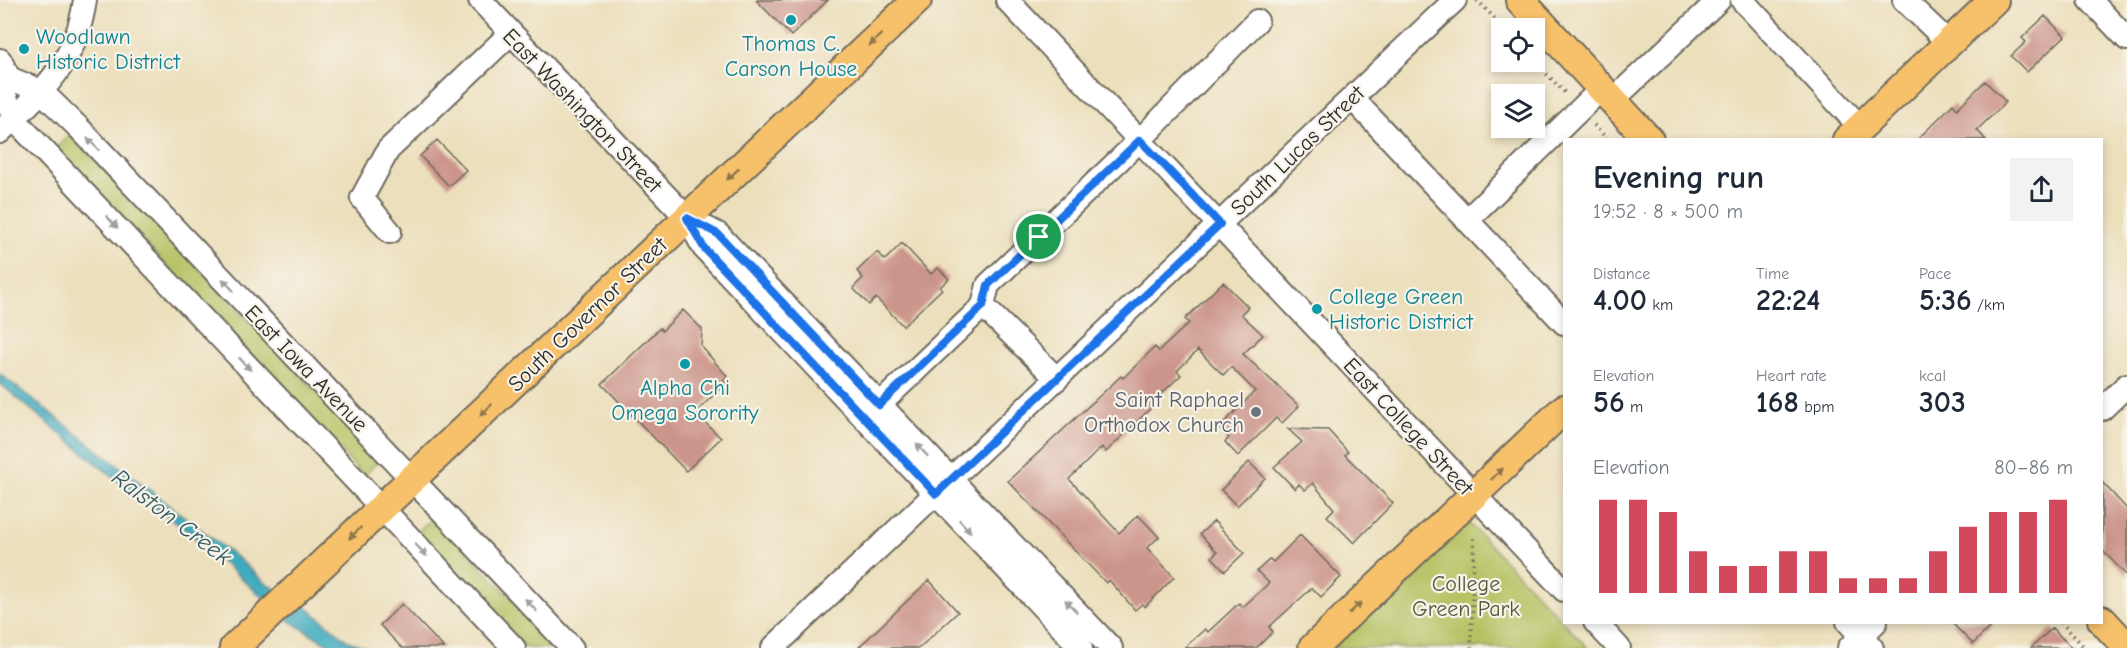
<!DOCTYPE html>
<meta charset="utf-8">
<style>
body{margin:0;font-family:"Comic Neue",sans-serif;background:#f2f2f3;color:#1f2937;height:100vh;display:flex;flex-direction:column;font-size:22px;white-space:nowrap}
*{box-sizing:border-box;margin:0}
p{font-size:20px;color:#747a83}
.icon{flex:none;width:33px;height:33px;fill:none;stroke:currentColor;stroke-width:2;stroke-linecap:round;stroke-linejoin:round}
.map{position:relative;flex:1;overflow:hidden}
.sheet{position:absolute;left:1563px;top:138px;width:540px;height:486px;display:flex;flex-direction:column;background:#fff;border-radius:0px;box-shadow:0 3px 9px #0003}
.sheet>*{flex:none}
.fabs{position:absolute;left:1491px;top:18px;display:grid;gap:12px}
.fabs a{display:grid;place-items:center;width:54px;height:54px;border-radius:0px;background:#fff;box-shadow:0 3px 9px #0003;font-size:30px}
.pin{position:absolute;display:grid;place-items:center;width:51px;height:51px;color:#fff;margin:-26px;border:3px solid #fff;border-radius:50%;box-shadow:0 2px 6px #0007}
.round{display:grid;place-items:center;flex:none;width:63px;height:63px;border-radius:0px;background:#f2f2f3}
.headline{display:flex;align-items:center;justify-content:space-between;height:102px;padding:0 30px}
h1{font-size:33px;font-weight:800;line-height:45px}
.metrics{display:grid;grid-template-columns:repeat(3,1fr);gap:9px;height:102px;padding:6px 30px}
.metrics div{display:grid;align-content:center}
.metrics b{font-size:30px;font-weight:800}
.metrics small{font-size:16px;font-weight:400}
.metrics p{font-size:16px}
.chart{height:168px;padding:12px 30px}
.chart p{display:flex;justify-content:space-between}
.chart svg{width:100%;height:108px;margin-top:6px;stroke:#d1495b;stroke-width:6}
.map>svg:first-child{display:block}
.green{fill:#b5c264;stroke:#707648;stroke-width:1.5}
.water{fill:#40abbf;stroke:#366b75;stroke-width:1.5}
.building{fill:#cc958b}
.lines{fill:none;stroke-linecap:round;stroke-linejoin:round}
.minor-casing{stroke:#6f6a5e;stroke-width:26}
.major-casing{stroke:#6f6a5e;stroke-width:32}
.path{stroke:#6f6a5e;stroke-width:4;stroke-dasharray:1.5 4.5;stroke-linecap:butt}
.minor{stroke:#fff;stroke-width:22}
.major{stroke:#f6c16b;stroke-width:28}
.oneway{fill:#90764b}
.oneway2{fill:#a0a0a0}
.route-casing{stroke:#fff;stroke-width:12}
.route{stroke:#1a73e8;stroke-width:8}
.culture-dot{fill:#0f9aa8;stroke:#f7f3e8;stroke-width:2}
.worship-dot{fill:#6b7280;stroke:#f7f3e8;stroke-width:2}
.labels{text-anchor:middle;stroke-width:4.5;stroke-linejoin:round;paint-order:stroke}
.culture-label{font-size:22px;fill:#0d838f;stroke:#f7f3e8;text-anchor:start}
.street-label{font-size:22px;fill:#2b2b2b;stroke:#f7f3e8}
.worship-label{font-size:22px;fill:#5b616d;stroke:#f7f3e8;text-anchor:end}
.park-label{font-size:22px;fill:#54583c;stroke:#f7f3e8}
.water-label{font-size:24px;font-style:italic;fill:#32585f;stroke:#f7f3e8}
</style>
<div class="map">
<svg width="2127" height="648" viewBox="0 0 2127 648">
<rect width="100%" height="100%" fill="#f7f3e8"/>
<filter id="ink" filterUnits="userSpaceOnUse"><feTurbulence type="fractalNoise" baseFrequency=".0167" numOctaves="2"/><feDisplacementMap in="SourceGraphic" scale="12" xChannelSelector="R" yChannelSelector="G"/><feConvolveMatrix kernelMatrix="1 2 1 2 8 2 1 2 1" color-interpolation-filters="sRGB"/></filter>
<filter id="wash" filterUnits="userSpaceOnUse"><feTurbulence type="fractalNoise" baseFrequency=".008" numOctaves="4" result="noise"/><feDisplacementMap in="SourceGraphic" scale="24" xChannelSelector="R" yChannelSelector="G"/><feGaussianBlur stdDeviation="1.35" result="paint"/><feColorMatrix in="noise" values="0 0 0 0 0 0 0 0 0 0 0 0 0 0 0 0 0 1.4 0 .05"/><feComposite in="paint" operator="in"/></filter>
<g filter="url(#wash)">
<rect width="100%" height="100%" fill="#ecdfbc"/>
<path class="green" d="M70,134L380,459L366,474H362L56,148Z
M434,517L559,648H526L420,536V529Z
M1467,521L1588,648H1333Z"/>
<path class="water" d="M0,374L240,560L264,582L308,608L348,641L368,648H334L290,621L182,527L126,488L0,384Z"/>
<g id="blocks">
<path class="building" d="M756,0H828L791,36Z
M2045,16L2065,36L2027,72L2011,56L2026,42L2022,38Z
M1985,81L2006,102L1977,130L1986,140H1917L1953,104L1957,109Z
M437,140L466,170L449,186L420,156Z
M902,243L931,274L938,268L949,279L940,287L942,289L903,326L876,298L869,305L853,288L863,278L857,271L877,252L885,260Z
M1223,282L1248,307L1241,314L1263,335L1243,354L1299,406L1282,423L1276,418L1238,456L1225,442L1229,438L1219,428L1255,391L1231,367L1223,375L1198,350L1177,371L1181,375L1153,402L1155,404L1106,452L1102,447L1069,479L1119,533L1138,515L1159,537L1147,548L1174,577L1145,607L1142,604L1135,610L1109,580L1106,583L1008,481L1121,376L1123,378L1155,347L1159,351L1189,323L1185,319Z
M683,310L702,329L701,346L727,376L723,380L726,383L695,413L721,438L686,471L602,384L660,328L662,331Z
M1288,429L1328,430L1348,452L1345,455L1393,503L1354,543L1327,516L1334,509L1313,483L1305,490L1299,484L1295,489L1274,467L1302,442Z
M1249,462L1265,478L1237,506L1221,490Z
M2102,482L2127,509V576L2102,550Z
M1214,521L1244,553L1225,571L1212,557L1217,552L1200,534Z
M1300,535L1341,577L1321,597L1312,588L1269,627L1273,632L1256,648H1184L1205,629L1208,632L1239,603L1243,607L1269,583L1257,571L1270,559L1273,562Z
M929,580L958,612L919,648H858Z
M402,604L444,648H402L380,625Z
M1951,622H1995L1973,644Z
M2052,628L2072,648H2031Z"/>
</g>
</g>
<g filter="url(#ink)">
<use href="#blocks" fill-opacity="0" stroke="#6f6a5e" stroke-width="1.5"/>
<g class="lines">
<g class="minor-casing">
<path id="minor" d="M480,0L687,218L704,248L1081,648
M1007,0L1564,590
M1742,0L1860,127
M1904,0L1949,43
M2090,0L2127,39
M0,60L9,78L41,91L79,128L572,648
M0,82L14,119L514,648
M1352,98L1564,323
M1613,100L1719,0
M0,132C44,89 76,64 85,0
M687,218L718,234L1111,648
M1467,220L1602,88
M390,232L362,198L388,150L510,34
M983,306L988,285L1140,140L1257,21
M879,405L983,306L1057,379
M2102,409L2127,385
M1595,622L1619,648
M1848,622L1872,648
M773,648L1455,0
M1849,648L1876,622"/>
</g>
<g class="major-casing">
<path id="major" d="M1520,0L1649,140
M1847,140L1994,0
M2102,620L2127,647
M234,648L917,0
M1313,648L1564,409"/>
</g>
<path class="path" d="M1477,0L1504,28
M1534,61L1567,95
M1594,125L1608,140
M2061,622L2085,648
M1471,648L1474,538"/>
<use href="#minor" class="minor"/>
<use href="#major" class="major"/>
</g>
<defs><path id="oneway-solid" d="M-6-.8H1V-3.2L6.5 0L1 3.2V.8H-6Z" transform="scale(1.5)"/></defs>
<g class="oneway">
<use href="#oneway-solid" transform="translate(875 40) rotate(137)"/>
<use href="#oneway-solid" transform="translate(733 174) rotate(137)"/>
<use href="#oneway-solid" transform="translate(486 410) rotate(136)"/>
<use href="#oneway-solid" transform="translate(1497 474) rotate(-44)"/>
<use href="#oneway-solid" transform="translate(355 533) rotate(136)"/>
<use href="#oneway-solid" transform="translate(1355 608) rotate(-43)"/>
</g>
<g class="oneway2">
<use href="#oneway-solid" transform="translate(93 144) rotate(-134)"/>
<use href="#oneway-solid" transform="translate(112 222) rotate(47)"/>
<use href="#oneway-solid" transform="translate(228 285) rotate(-134)"/>
<use href="#oneway-solid" transform="translate(245 364) rotate(47)"/>
<use href="#oneway-solid" transform="translate(922 450) rotate(-133)"/>
<use href="#oneway-solid" transform="translate(965 526) rotate(47)"/>
<use href="#oneway-solid" transform="translate(421 550) rotate(46)"/>
<use href="#oneway-solid" transform="translate(531 605) rotate(-133)"/>
<use href="#oneway-solid" transform="translate(1071 606) rotate(-134)"/>
</g>
</g>
<g class="lines" filter="url(#ink)">
<g class="route-casing">
<path id="route" d="M1140,140L1220,224L936,494L704,248L687,218L718,234L879,405L983,306L988,285Z"/>
</g>
<use href="#route" class="route"/>
</g>
<g class="culture-dot">
<circle cx="791" cy="20" r="6"/>
<circle cx="24" cy="49" r="6"/>
<circle cx="1317" cy="309" r="6"/>
<circle cx="685" cy="364" r="6"/>
</g>
<circle class="worship-dot" cx="1256" cy="412" r="6"/>
<g class="labels">
<g class="culture-label">
<text x="36" y="44">Woodlawn<tspan x="36" dy="25">Historic District</tspan></text>
<text x="791" y="51" text-anchor="middle">Thomas C.<tspan x="791" dy="25">Carson House</tspan></text>
<text x="1329" y="304">College Green<tspan x="1329" dy="25">Historic District</tspan></text>
<text x="685" y="395" text-anchor="middle">Alpha Chi<tspan x="685" dy="25">Omega Sorority</tspan></text>
</g>
<g class="street-label">
<text transform="translate(583 110) rotate(46)" y="8">East Washington Street</text>
<text transform="translate(1297 150) rotate(-44)" y="8">South Lucas Street</text>
<text transform="translate(587 314) rotate(-44)" y="8">South Governor Street</text>
<text transform="translate(307 368) rotate(46)" y="8">East Iowa Avenue</text>
<text transform="translate(1409 426) rotate(47)" y="8">East College Street</text>
</g>
<g class="worship-label">
<text x="1244" y="407">Saint Raphael<tspan x="1244" dy="25">Orthodox Church</tspan></text>
</g>
<g class="park-label">
<text x="1466" y="591">College<tspan x="1466" dy="25">Green Park</tspan></text>
</g>
<g class="water-label">
<text transform="translate(172 517) rotate(37)" y="8">Ralston Creek</text>
</g>
</g>
</svg>
<div class="fabs">
<a><svg class="icon" aria-label="locate" viewBox="0 0 24 24"><circle cx="12" cy="12" r="6"/><path d="M12 2v4M12 18v4M2 12h4M18 12h4"/></svg></a>
<a><svg class="icon" aria-label="layers" viewBox="0 0 24 24"><path d="M12 4l9 5-9 5-9-5zM3 14l9 5 9-5"/></svg></a>
</div>
<div class="pin" style="left:1039px;top:237px;background:#1e9e55"><svg class="icon" aria-label="arrive" viewBox="0 0 24 24"><path d="M6 21V4h12l-3 4 3 4H6"/></svg></div>
<section class="sheet">
<div class="headline"><div><h1>Evening run</h1><p>19:52 · 8 × 500 m</p></div><a class="round"><svg class="icon" aria-label="share" viewBox="0 0 24 24"><path d="M12 15V3M7 8l5-5 5 5M5 13v7h14v-7"/></svg></a></div>
<div class="metrics">
<div><p>Distance</p><b>4.00<small> km</small></b></div>
<div><p>Time</p><b>22:24</b></div>
<div><p>Pace</p><b>5:36<small> /km</small></b></div>
</div>
<div class="metrics">
<div><p>Elevation</p><b>56<small> m</small></b></div>
<div><p>Heart rate</p><b>168<small> bpm</small></b></div>
<div><p>kcal</p><b>303</b></div>
</div>
<div class="chart"><p><span>Elevation</span>80–86 m</p>
<svg viewBox="0 0 160 44" preserveAspectRatio="none"><path d="M5 44V6M15 44V6M25 44V11M35 44V27M45 44V33M55 44V33M65 44V27M75 44V27M85 44V38M95 44V38M105 44V38M115 44V27M125 44V17M135 44V11M145 44V11M155 44V6"/></svg>
</div>
</section>
</div>
